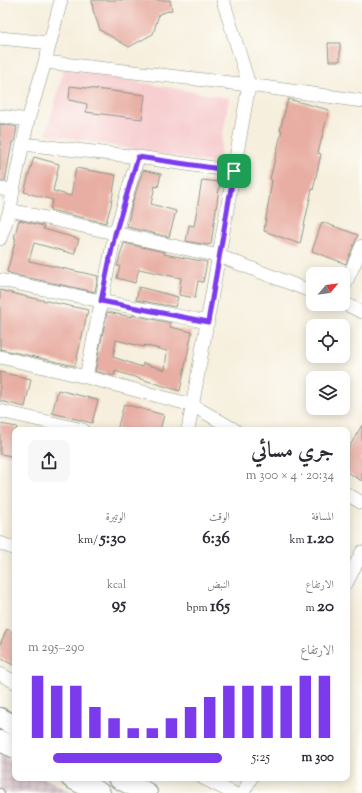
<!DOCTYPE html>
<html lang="ar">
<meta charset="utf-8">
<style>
body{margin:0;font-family:"Sorts Mill Goudy",Amiri,serif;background:#f7f7f7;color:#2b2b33;direction:rtl;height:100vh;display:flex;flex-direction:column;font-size:15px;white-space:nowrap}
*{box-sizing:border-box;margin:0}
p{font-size:13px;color:#7c7c81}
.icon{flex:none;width:22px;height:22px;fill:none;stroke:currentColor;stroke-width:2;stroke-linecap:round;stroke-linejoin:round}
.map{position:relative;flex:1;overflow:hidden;direction:ltr}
.sheet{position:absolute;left:12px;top:427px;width:338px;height:354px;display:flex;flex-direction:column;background:#fff;border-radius:8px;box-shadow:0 2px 10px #0003;direction:rtl}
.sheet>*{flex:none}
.needle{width:26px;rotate:61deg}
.buttons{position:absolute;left:306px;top:267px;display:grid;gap:8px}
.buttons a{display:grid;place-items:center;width:44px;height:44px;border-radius:8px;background:#fff;box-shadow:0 2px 10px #0003;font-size:20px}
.pin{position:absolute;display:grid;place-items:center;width:34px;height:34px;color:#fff;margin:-17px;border-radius:8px;box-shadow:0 2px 6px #0006}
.round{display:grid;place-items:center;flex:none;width:42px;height:42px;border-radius:8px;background:#f7f7f7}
.summary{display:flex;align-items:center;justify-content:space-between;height:68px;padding:0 16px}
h1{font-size:22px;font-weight:700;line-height:30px}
.stats{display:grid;grid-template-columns:repeat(3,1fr);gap:6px;height:68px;padding:4px 16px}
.stats div{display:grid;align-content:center}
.stats b{font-size:17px;font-weight:700}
.stats small{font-size:11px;font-weight:400}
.stats p{font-size:11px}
.chart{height:112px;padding:8px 16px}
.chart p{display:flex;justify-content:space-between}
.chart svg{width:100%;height:72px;margin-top:4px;stroke:#7c3aed;stroke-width:6}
ul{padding:0 16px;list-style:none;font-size:13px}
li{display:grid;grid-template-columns:64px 48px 1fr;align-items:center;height:30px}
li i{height:10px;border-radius:5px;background:#7c3aed}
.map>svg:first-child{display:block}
.built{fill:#f7cfd1}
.industrial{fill:url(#industrial-grid)}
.building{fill:#e8ada3;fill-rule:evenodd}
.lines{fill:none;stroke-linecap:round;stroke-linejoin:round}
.service-casing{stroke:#8a9688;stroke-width:8}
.minor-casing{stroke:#8a9688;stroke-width:14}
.primary-casing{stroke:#8a9688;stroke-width:22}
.service{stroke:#fff;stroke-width:6}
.minor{stroke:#fff;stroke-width:13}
.primary{stroke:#fff;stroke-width:20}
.route-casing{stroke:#fff;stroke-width:8}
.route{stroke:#7c3aed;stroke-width:5}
</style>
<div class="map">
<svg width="362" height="793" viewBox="0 0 362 793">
<defs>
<pattern id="industrial-grid" width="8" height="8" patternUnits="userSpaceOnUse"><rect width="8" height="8" fill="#d2bdc6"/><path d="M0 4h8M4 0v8" fill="none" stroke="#aa9ba2"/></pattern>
</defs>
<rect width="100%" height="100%" fill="#fdfcf7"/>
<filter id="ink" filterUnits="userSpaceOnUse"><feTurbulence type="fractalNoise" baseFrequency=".025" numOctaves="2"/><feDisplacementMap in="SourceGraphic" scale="8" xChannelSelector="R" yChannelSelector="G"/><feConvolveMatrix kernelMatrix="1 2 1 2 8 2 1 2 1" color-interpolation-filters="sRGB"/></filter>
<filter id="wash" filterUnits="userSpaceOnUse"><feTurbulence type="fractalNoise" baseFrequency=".012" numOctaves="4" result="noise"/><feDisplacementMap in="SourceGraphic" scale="16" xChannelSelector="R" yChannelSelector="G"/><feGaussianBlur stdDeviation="0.9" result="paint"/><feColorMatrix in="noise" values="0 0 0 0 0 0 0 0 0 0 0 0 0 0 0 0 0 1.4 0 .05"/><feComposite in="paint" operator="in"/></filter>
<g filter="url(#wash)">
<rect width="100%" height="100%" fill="#f6efdd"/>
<path class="built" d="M64,69L229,98L218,164L46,134Z"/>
<path class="industrial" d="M0,755L15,763V778H44L73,793H0Z"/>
<g id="blocks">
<path class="building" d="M92,0H170L172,10L159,14L153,34L129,47L100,30L93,10Z
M328,43H340V61H329Z
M70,86L145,95L142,119L86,112L87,104L69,100Z
M288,99L329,110L318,153L321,154L313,190L312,189L300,244L264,231L272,180L270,179L282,130H280Z
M0,124L17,127L14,142H12L5,181H0Z
M34,157L59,164L53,191L71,196L76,168L116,175L111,205L106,223L50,210L53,200L24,192Z
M143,170L161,174L158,187L155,186L151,204L176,211L169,237L127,227L132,204Z
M202,180L220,182L211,244L207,245L186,241L189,225L194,226Z
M19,220L44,226L43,229L79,239L74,254L34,243L29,261L98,276L95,292L20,276L7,272L16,238H14Z
M322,222L358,235L346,264L312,251Z
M124,243L165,252L164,254L207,262L203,282L198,281L195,298L179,295L181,278L139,269L135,283L117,278L120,266H117Z
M139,287L178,297L175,307L136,300Z
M0,290L28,297L88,310L75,366L0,349Z
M107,312L132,317V315L171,323L170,327L192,332L180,391L115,371L114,376L95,371ZM116,340L144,347V345L167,351L165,370L143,363L142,367L113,357Z
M0,372L31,379L25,407L0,401Z
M58,390L98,400L92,423L52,413Z
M124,404L164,415L160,430H117Z
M0,424L17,427L16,430H15V438L12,456L0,454Z
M362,425V481L347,472V451Z
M7,629L15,633V666L0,658V644Z"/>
</g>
</g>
<g filter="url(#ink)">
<use href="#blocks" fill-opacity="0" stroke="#8a9688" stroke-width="1"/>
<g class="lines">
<g class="service-casing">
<path id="service" d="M0,792L1,793"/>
</g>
<g class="minor-casing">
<path id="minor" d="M0,38L50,43
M45,62L249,85L362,101
M0,116L28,120
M23,144L138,157L234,171
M0,189L13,190
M10,210L219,256L313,292
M0,239L10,210L13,190L28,120L45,62L61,0
M0,280L101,301L208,322
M343,289L362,246
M343,303L362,312
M0,357L86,377L192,405L235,430
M86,377L115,234L138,157
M0,411L83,430
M188,430L249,85L223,0
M347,494L362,503
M0,543L15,549
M347,582L362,552
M0,674L15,682
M203,778L233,793
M243,793L251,778"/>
</g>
<g class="primary-casing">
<path id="primary" d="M0,718L15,726
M0,741L15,748
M71,778L100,793
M118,778L147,793"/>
</g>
<use href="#service" class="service"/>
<use href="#minor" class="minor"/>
<use href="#primary" class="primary"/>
</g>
</g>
<g class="lines" filter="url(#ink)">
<g class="route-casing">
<path id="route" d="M138,157L234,171L208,322L101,301L115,234Z"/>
</g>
<use href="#route" class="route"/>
</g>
</svg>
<div class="buttons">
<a><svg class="needle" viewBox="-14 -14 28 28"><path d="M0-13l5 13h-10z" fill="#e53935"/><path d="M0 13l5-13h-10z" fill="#7c7c81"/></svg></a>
<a><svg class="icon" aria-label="locate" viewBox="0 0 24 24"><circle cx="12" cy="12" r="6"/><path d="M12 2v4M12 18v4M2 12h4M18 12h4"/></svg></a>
<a><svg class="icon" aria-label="layers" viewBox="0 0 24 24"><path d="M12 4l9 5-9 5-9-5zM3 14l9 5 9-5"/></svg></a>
</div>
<div class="pin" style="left:234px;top:171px;background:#1e9e55"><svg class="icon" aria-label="arrive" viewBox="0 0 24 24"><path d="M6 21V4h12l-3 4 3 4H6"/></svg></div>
<section class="sheet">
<div class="summary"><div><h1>جري مسائي</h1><p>20:34 · 4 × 300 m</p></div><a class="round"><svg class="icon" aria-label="share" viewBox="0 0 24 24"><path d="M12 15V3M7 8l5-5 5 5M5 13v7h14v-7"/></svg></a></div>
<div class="stats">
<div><p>المسافة</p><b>1.20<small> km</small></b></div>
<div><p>الوقت</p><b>6:36</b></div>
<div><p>الوتيرة</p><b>5:30<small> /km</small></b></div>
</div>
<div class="stats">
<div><p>الارتفاع</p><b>20<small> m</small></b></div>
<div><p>النبض</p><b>165<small> bpm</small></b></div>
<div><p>kcal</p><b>95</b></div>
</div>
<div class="chart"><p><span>الارتفاع</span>290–295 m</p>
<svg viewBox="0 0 160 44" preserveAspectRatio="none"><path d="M5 44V6M15 44V12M25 44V12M35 44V25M45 44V32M55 44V38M65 44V38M75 44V32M85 44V25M95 44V19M105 44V12M115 44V12M125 44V12M135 44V12M145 44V6M155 44V6"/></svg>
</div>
<ul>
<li><b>300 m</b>5:25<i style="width:87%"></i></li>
</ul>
</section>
</div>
